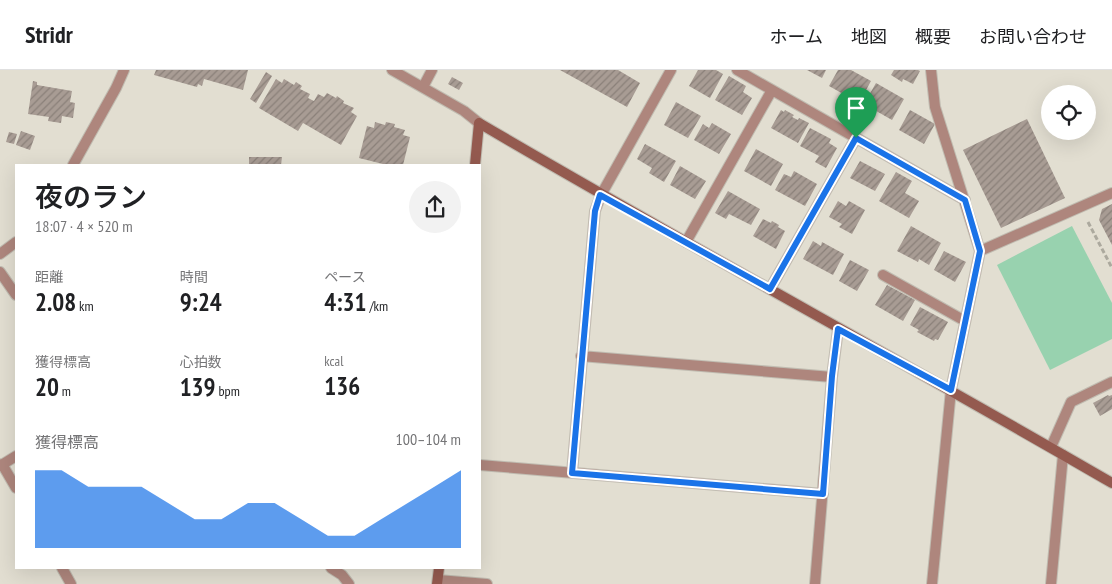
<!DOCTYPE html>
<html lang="ja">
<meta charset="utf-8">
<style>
body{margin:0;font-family:"PT Sans Narrow","Noto Sans JP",sans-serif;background:#f2f2f2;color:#202124;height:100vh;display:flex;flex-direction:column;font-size:19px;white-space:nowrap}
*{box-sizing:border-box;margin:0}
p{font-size:16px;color:#757577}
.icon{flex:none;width:28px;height:28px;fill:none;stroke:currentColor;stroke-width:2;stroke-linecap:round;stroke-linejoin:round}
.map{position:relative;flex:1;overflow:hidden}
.drawer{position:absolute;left:15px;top:94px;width:466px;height:405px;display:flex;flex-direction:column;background:#fff;border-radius:0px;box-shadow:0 5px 20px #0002}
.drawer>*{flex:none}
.fabs{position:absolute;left:1041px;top:15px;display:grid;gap:10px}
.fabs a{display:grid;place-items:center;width:55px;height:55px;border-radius:50%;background:#fff;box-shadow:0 5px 20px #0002;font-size:25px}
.pin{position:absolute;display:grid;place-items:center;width:42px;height:42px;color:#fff;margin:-51px -21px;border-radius:50% 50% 50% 0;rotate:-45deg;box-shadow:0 0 5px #0007}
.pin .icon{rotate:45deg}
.round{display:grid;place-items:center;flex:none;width:52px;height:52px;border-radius:26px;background:#f2f2f2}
.summary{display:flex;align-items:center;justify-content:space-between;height:85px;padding:0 20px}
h1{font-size:28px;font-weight:600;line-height:38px}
.metrics{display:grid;grid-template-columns:repeat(3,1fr);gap:8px;height:85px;padding:5px 20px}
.metrics div{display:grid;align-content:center}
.metrics b{font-size:25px;font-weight:600}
.metrics small{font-size:14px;font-weight:400}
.metrics p{font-size:14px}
.chart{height:140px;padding:10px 20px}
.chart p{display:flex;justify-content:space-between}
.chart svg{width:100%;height:90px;margin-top:5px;fill:#1a73e8;opacity:.7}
header{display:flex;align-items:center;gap:30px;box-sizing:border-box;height:70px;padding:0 25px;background:#fff;border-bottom:1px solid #e0e0e0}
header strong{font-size:24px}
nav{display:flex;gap:28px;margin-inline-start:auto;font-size:18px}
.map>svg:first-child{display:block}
.pitch{fill:#98d2af}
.building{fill:url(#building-hatch)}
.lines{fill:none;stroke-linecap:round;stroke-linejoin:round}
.street-casing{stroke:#c0bcb1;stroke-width:12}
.secondary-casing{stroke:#c0bcb1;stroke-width:12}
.path{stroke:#aca99e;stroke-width:3;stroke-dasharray:5 2.5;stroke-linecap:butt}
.street{stroke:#ae867d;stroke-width:10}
.secondary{stroke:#945a4f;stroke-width:10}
.route-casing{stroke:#fff;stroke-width:10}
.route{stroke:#1a73e8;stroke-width:6}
</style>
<header>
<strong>Stridr</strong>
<nav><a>ホーム</a><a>地図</a><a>概要</a><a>お問い合わせ</a></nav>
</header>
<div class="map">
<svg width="1112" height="514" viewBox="0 0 1112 514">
<defs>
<pattern id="building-hatch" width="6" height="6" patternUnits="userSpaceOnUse" patternTransform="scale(1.25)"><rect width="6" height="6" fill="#a89c94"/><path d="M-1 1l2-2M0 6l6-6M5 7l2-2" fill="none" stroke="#8a8079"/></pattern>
</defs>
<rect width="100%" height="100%" fill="#e2ded1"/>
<path class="pitch" d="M1072,156L1112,233V269L1050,300L997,195Z"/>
<path class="building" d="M156,0H248L243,20L204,9L202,16L198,14L197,17L154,5Z
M560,0H618L640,13L627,37Z
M698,0H716L723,4L710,28L689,16Z
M807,0H826L822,8Z
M838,0H851L871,11L859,33L829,16Z
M894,0H918L920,1L913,14L903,9L902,12L891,5Z
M266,2L272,6L256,33L250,29Z
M729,6L746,16L743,22L752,28L742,45L715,30Z
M452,7L463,13L459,20L448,14Z
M276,9L282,13L284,9L294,15L296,12L302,16L300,19L310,24L308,28L314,31L318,24L324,27L327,23L336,28L337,26L344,31L343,33L354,38L351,42L357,46L341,75L303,53L298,61L259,38Z
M33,11L37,12V15L72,21L70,32L75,33L73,48L62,46L61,53L48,51L49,47L28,44Z
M876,13L904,29L892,50L864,34Z
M676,32L701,46L688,68L664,55Z
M781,40L784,42L785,40L794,45L792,47L798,50L799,48L809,53L798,73L771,58Z
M910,40L935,54L924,74L899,60Z
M1027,49L1065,128L1001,158L963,80Z
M375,52L385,55L386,52L395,54L394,57L405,60L403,65L410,67L403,95H387L359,88L367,56L374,58Z
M712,53L731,64L719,84L694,70L703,54L709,58Z
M810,58L831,69L829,73L837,78L826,98L815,92L819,86L800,76Z
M21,61L35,66L30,80L16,75Z
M9,62L17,64L14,74L6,72Z
M645,74L676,91L664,112L649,103L652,98L637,89Z
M756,79L783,94L771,116L744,101Z
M249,87H282L281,95H249Z
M860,91L885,104L875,121L850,108Z
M680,96L706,111L695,129L670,115Z
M794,101L817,114L805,136L775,120L784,104L791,107Z
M896,102L912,111L905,123L919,131L909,148L879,131Z
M728,121L760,139L751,155L729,144L726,149L715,143Z
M838,131L846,136L849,131L865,140L852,164L839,157L842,154L829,147Z
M1112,134V175L1099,150L1102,139Z
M763,149L771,153L772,151L779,155L778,157L785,161L776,179L753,166Z
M911,156L941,173L929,195L919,189L918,192L897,181Z
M813,171L821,176L822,172L844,184L833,205L803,189Z
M944,181L966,192L955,212L934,200Z
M850,190L869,200L857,221L839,211Z
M887,215L915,230L903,251L875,235Z
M920,237L948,252L938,270L935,269L934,271L917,262L919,260L910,255Z
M1108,325L1109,326L1112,325V339L1100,346L1093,333Z"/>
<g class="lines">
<g class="street-casing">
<path id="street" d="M392,0L464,41L479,53
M737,0L965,130
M931,0L935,37L980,181L951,320L932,514
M423,17L432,0
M73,95L116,18L124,0
M686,172L772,20
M980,181L1112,123
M0,184L16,172
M0,202L16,225
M883,205L965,251
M770,219L856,68
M581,286L832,307
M1051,377L1071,332L1112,312
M2,394L16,418
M480,395L823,424
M0,396L16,386
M572,403L595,141L601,125L671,0
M62,498L71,514
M331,498L342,505L349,514
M438,510L487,514
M815,514L832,307L838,259
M1051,514L1063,385"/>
</g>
<g class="secondary-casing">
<path id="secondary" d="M475,95L479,53C688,176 902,291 1112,413
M437,514L439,498"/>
</g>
<path class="path" d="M1088,152L1112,198"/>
<use href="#street" class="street"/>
<use href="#secondary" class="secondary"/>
</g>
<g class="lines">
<g class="route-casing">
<path id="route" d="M856,68L965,130L980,181L951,320L838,259L832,306L823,424L572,403L595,141L600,125L770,219Z"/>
</g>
<use href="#route" class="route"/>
</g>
</svg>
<div class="fabs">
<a><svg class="icon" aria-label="locate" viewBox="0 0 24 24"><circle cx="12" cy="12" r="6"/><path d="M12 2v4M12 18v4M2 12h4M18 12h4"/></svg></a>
</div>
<div class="pin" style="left:856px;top:68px;background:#1e9e55"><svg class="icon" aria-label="arrive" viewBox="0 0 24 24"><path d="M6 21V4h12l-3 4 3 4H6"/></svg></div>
<section class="drawer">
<div class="summary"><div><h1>夜のラン</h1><p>18:07 · 4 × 520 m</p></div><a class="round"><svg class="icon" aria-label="share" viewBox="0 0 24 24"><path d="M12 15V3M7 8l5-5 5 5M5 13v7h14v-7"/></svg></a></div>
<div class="metrics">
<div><p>距離</p><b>2.08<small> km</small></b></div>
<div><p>時間</p><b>9:24</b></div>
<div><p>ペース</p><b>4:31<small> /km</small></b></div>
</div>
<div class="metrics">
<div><p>獲得標高</p><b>20<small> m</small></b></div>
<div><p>心拍数</p><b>139<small> bpm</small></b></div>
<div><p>kcal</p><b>136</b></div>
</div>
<div class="chart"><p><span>獲得標高</span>100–104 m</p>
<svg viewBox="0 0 160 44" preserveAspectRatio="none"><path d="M0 44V6L10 6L20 14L30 14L40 14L50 22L60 30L70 30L80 22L90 22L100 30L110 38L120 38L130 30L140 22L150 14L160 6V44z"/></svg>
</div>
</section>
</div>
